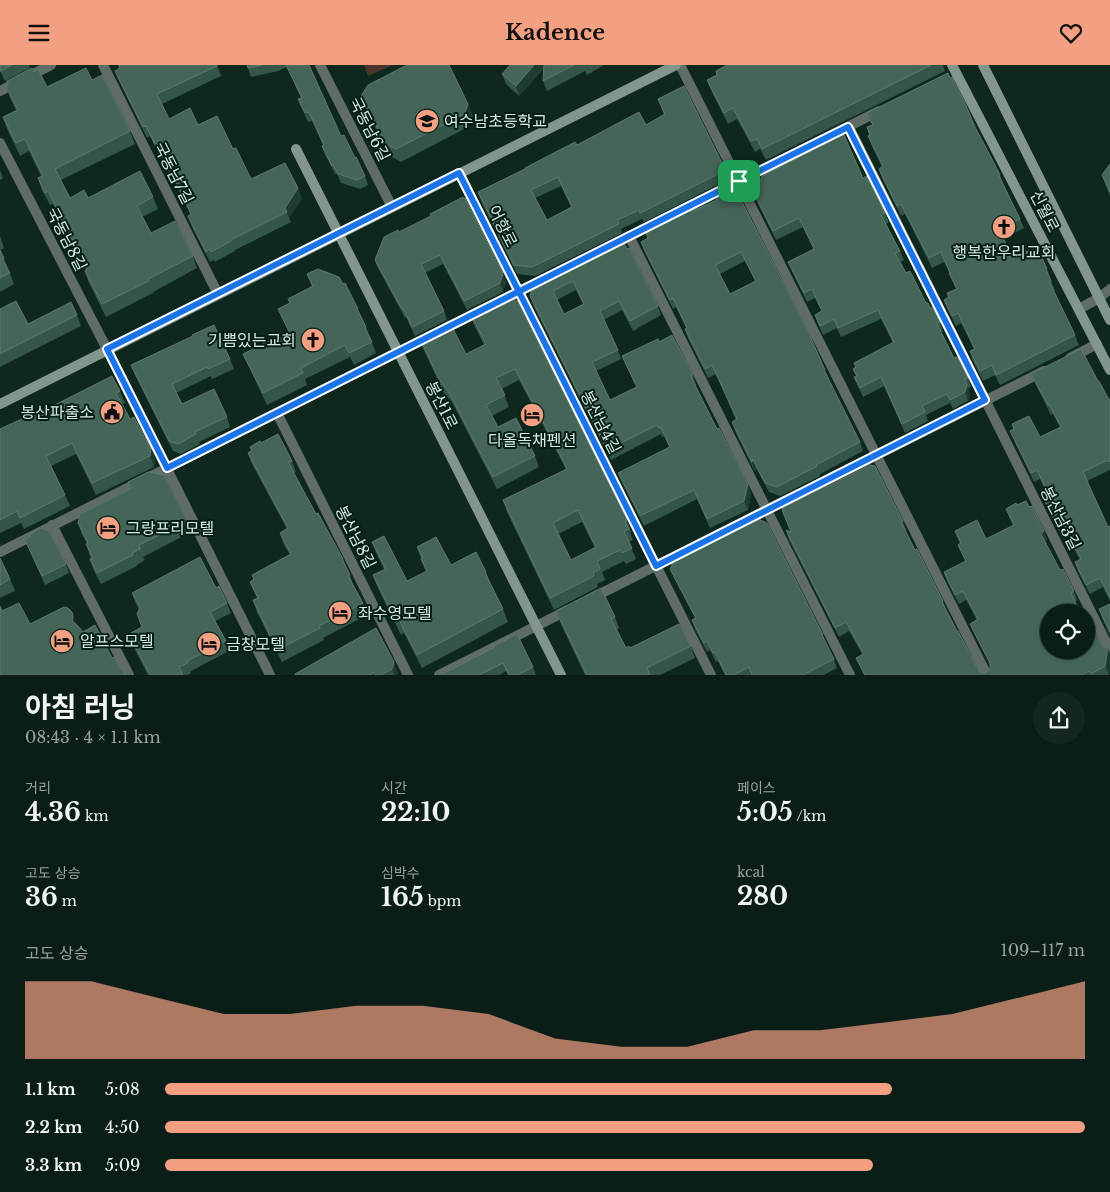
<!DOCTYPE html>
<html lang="ko">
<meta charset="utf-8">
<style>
body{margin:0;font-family:"Libre Baskerville","Noto Sans KR",serif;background:#132720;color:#f1f3f6;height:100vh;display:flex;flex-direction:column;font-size:19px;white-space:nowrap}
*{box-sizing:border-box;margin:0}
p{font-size:16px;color:#99a2a1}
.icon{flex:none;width:28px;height:28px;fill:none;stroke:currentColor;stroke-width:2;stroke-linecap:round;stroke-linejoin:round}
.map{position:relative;height:610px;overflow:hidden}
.drawer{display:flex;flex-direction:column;background:#0a1e17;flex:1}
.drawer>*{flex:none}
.controls{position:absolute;left:1040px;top:539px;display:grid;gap:10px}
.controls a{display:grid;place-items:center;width:55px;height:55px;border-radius:50%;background:#0a1e17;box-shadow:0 1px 4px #0004,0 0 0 1px #2a3c36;font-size:25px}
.pin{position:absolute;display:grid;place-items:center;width:42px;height:42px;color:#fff;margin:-21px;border-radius:10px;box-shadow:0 2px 8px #0006}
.round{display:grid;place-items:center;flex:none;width:52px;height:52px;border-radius:26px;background:#132720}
.head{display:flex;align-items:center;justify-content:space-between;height:85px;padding:0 25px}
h1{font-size:28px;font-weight:700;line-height:38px}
.stats{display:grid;grid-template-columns:repeat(3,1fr);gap:8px;height:85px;padding:5px 25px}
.stats div{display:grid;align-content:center}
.stats b{font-size:25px;font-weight:700}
.stats small{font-size:14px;font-weight:400}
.stats p{font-size:14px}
.chart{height:140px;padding:10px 25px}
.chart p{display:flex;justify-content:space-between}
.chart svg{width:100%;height:90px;margin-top:5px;fill:#f3a082;opacity:.7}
ul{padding:0 25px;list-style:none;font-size:16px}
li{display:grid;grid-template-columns:80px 60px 1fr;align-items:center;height:38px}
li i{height:12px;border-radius:6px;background:#f3a082}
header{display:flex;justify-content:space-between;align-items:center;height:65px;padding:0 25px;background:#f3a082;color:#111;font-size:22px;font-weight:700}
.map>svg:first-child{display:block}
.green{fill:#4d342b}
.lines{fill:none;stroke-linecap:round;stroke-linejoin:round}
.street{stroke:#606c67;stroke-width:10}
.secondary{stroke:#83968e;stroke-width:10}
.wall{fill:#345549;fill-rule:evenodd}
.shaded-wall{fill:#1e3c31}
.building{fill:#466559;stroke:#5d796e;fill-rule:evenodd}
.route-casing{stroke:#fff;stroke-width:10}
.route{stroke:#1a73e8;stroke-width:6}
.labels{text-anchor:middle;stroke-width:4;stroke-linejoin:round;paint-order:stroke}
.poi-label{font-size:16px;fill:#d9e8e2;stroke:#041f16;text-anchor:start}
.street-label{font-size:16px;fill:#d9e8e2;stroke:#041f16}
</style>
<header><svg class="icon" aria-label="menu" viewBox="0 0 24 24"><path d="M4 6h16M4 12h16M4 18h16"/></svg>Kadence<svg class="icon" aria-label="heart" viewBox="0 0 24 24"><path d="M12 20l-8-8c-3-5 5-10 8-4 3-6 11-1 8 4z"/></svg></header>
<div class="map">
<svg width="1110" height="610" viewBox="0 0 1110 610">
<rect width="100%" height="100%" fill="#0e281f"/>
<path class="green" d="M364,0H393L368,11Z"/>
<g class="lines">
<path class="street" d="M103,0L218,229
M320,0L392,142
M680,0L987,610
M0,26L51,0
M849,62L1110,585
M0,78L107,284L270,610
M459,108L711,610
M676,148L879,46
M629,171L850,610
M604,184L658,157
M495,239L544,214
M1079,244L1099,233L1110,224
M1070,293L1097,279
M277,348L408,610
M813,422L1044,306
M52,460L129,610
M0,487L482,245
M592,533L798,429
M439,610L568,545"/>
<path class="secondary" d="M952,0L1110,305
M983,0L1110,255
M296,84L561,610
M0,339L676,0"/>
</g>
<path class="wall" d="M0,0H29L30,3L5,16L0,6Z
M118,0H217L221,11L162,39L169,54L198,60L233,84L251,114L302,133L289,153L291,157L235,185V186L215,197L214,195L210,197L192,162L188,151L191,150L178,123L160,89L159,90L150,71L147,73L119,16L115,6L119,4Z
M247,0H309L341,71L365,111L368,120L360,124L341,118L337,109H335L325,89L322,81L323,80L312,56L308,57L302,43L298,34L301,33L287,2L278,6L251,12Z
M510,0H604L587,10L585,6L547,26L543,16L544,3L519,31L506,19L502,9Z
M727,0H943L945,6L766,95L760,84L755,87L737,54L728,59L711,25L707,15L717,10L716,6Z
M34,7L47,22L92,15L130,66L135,79L61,115L70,133L153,132L158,144L142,152L151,168L193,191L197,203L153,227V228L106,252L89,218L85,206L86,205L65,166L62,156L53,139L50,140L42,125L38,113L41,111L29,86L20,91L7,64L3,52L16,45L10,33L6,21L8,20L7,16Z
M361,31L468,39L473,52L468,62L401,97L390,91L366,44Z
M658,34L723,100L726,108L725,116L644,157L642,154L621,164L622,168L535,211L517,209L481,136L478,127L577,80L646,60L664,50ZM561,121L571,142L547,155L535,133Z
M867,48L975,62L1000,110L1004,120L1020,154L1024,163L1003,174L1011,189L1026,187L1047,204L1055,226H1054L1075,270L1079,280L1000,320L995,310L983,316L973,296L970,286L974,284L961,258L956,261L948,245L944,235L948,233L947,228L956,224L950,208L944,197L932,203L905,149L901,151L882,113L879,104L882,102L872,81L868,71L869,70L867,62L872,60Z
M808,79L863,113L885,148L889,157L886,159L900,186L904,195L900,197L906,208L940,257L943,266L941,268L954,293L968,313L971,322L968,323L970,329L968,336L953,344L950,338L926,350L928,356L905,368L884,321L863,332L858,321L854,312L856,311L853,304L855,302L854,298L893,278L881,254L841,272L837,263L823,270L818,259L815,250L822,247L815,233L807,237L792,206L788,197L814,184L803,162L776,175L758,139L755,130L811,87Z
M1110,99V131L1102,110Z
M0,105L3,113L0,115Z
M716,135L825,305L829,314H828L860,377L863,386L820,409V411L780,431L769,427L756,403L755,407L735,366L732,357L736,355L716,309L708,313L688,273L685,264L686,263L676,242L673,244L644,186L641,177L648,173L646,168ZM745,196L755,216L730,229L720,209Z
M399,167L503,208L506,217L503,227L467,245L443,199L425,208L444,246L447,255L415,271L406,252L405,253L378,203L375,195Z
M0,171L4,183L0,185Z
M624,178L658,241L661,250L633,266L622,245L604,255L618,285L621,294L596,306L610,335L636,322L626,300L622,291L659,277L693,310L696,320H695L710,350L751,429L748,445L710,463L697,434L644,461L622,417L618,408L669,382L664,371L662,372L661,369L611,395L533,240L530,231ZM576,225L583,239L564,249L557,235Z
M0,185L4,193L14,219L0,227Z
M307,209L343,219L358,244L366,262L376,288L354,300L350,292L305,314L307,320L267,340L248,300L243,289L288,266L278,244L290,238L288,234L312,222Z
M500,231L627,455L631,467H630L633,475L629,477L636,494L626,499L624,496L602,507L605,515L597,519L598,522L554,545L507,447L503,435L566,404L519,315L502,324L509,342L492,351L498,362L535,391L539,402L497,424L452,337L444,328L423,283L419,272L466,289L484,280L473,258L469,246ZM582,457L595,483L571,495L558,469Z
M0,244L28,259L77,250L81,261L0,302Z
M230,294L234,304L212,314L211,311L176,328L182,339L227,352L230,362L199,377L200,379L181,389L173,386L135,310L131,300Z
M1031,309L1098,316L1109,335L1110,334V405L1087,416L1108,462L1110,461V536L1103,522L1090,529L1078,506L1075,497L1080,495L1065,466L1060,468L1047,444L1044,434L1049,432L1040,414L1034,417L1014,375L1010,366L1040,372L1060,362L1053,349L1051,350L1035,318Z
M120,326L125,338L122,339L130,354L151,384L155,395L154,402L96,430L76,389L51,401L65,430L70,441L24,464L21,458L0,468V364L27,354Z
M261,378L292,396L296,407L294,408L316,449L343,494L350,510L354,522L363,538L367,550L323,573L324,575L282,597L257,547L253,535L257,533L250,517L254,515L252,510L290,490L284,480L280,468L287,464L252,399L248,388L251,386L250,382Z
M128,417L187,456L191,467L143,492L145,495L137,500V501L101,519L94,506L90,494H91L86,479H87L82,469L78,458L131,424Z
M826,422L903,456L906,465L905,466L915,485L943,536L946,545L978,604L980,607L984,608L987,607L990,604V600L974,568L970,559L977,555L966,535L959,539L947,516L944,507L965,496L958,480L960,479L955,466L986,474L1013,460L1006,444L1017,440L1029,442L1044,466L1047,475L1045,477L1060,505L1074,526L1077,535L1075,537L1080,548L1101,579L1103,582H1108L1110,589V600L1109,610H864L856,593L862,589L849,566L839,572L789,475L786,465L791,467L782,445Z
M25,475L66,499L69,508L45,520Z
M372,477L407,516L426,507L417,482L451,500L486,507L491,520L503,544L508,557L422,603L404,568L401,570L378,523L373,510L384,504L377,490Z
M690,488L823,570L826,579L834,594L837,603L824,610H725L718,596L716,597L710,585L707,587L695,564L692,555L695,553L674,513L670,504Z
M0,493L10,514L15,526L0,533Z
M216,523L227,538L231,548L215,556L226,576L229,586L191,606V608L188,610H148L132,579L129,569L142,562L139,544L136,539L132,528Z
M1110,539V570L1102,553L1099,544Z
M556,546L615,552L619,563L617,565L626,583L691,581L695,593L660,610H585L560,557Z
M376,563L398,608V610H295Z
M495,582L533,602L536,610H508L506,606L500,610H441Z"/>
<path class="shaded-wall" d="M534,0H546L519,31L516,21Z
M468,39L473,52L468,62L464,49Z
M723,100L726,108L725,116L722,107Z
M298,123L302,133L289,153L285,143Z
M503,208L506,217L503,227L500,218Z
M967,320L970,329L968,336L965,327Z
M151,384L155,395L154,402L150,391Z
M753,394L756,403L755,407L752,397Z
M748,419L751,429L748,445L744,436Z
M1044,466L1047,475L1045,478L1041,469Z
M73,551L77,562L72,556Z
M1108,582L1110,589V600L1109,610L1105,601Z
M394,597L398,608V610H394L392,604Z"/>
<path class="building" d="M0,0H12L1,6L0,3Z
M119,0H217V1L157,29L169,54L190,43L198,60L217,51L233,84L236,83L251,114L285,98L298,123L285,143L287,147L231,175V176L211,187L210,184L206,187L188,151L191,149L174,113L157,79H155L146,61L143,62L115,6L120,3Z
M247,0H262L248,3Z
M286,0H309L341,71L344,70L355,93L356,92L365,111L357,115L338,109L333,100L332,101L322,81L324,80L309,47L305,48L298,34L302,33Z
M407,0H449L468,39L464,49L396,84L385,78L361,31L368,20Z
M510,0H534L516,21L502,9Z
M544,0H574L543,16Z
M727,0H931L762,84L757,74L751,76L733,43L724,48L707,15L717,10L716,6Z
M32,3L34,7L38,4L47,22L86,3L92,15L102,10L130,66L55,104L70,133L84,125L88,133L140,106L153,132L137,141L151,168L175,156L193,191L148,214L149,216L102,239L85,206L87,204L61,153H62L48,126L45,128L38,113L43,111L25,74L16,78L3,52L18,45L6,21L8,19L7,16Z
M948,8L950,13L952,12L965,38L975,62L994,98L1000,110L999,111L1020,154L999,164L1011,189L1024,183L1026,187L1037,182L1047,204L1046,205L1051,216H1049L1075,270L996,310L992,300L980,306L970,286L975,284L958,248L952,251L944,235L949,232L947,228L957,224L949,208H950L941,187L929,193L901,139L897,141L879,104L883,101L868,71L870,70L867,62L873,60L867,48Z
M684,21L723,100L722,107L640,148L639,145L617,155L619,159L532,202L514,200L478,127L525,104V103L575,77L577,80L639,47L646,60L665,49L658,34ZM558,112L572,142L547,155L531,125Z
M833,67L844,70L863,113L867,111L885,148L881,150L900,186L895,188L906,208L910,206L926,238H928L930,243L932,242L940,257L937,259L954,293L957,292L968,313L964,314L967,320L965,327L950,335L947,329L922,341L925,347L902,359L881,312L860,323L854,312L857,311L853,304L856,302L854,298L894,277L878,245L838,263L834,254L820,261L815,250L822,246L812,224L804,228L788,197L814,184L799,153L773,166L755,130L762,111L812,86L808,79Z
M1110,99V127L1102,110Z
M733,126L737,127L808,266L825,305H824L860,377L816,400L817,401L777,422L765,418L753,394L752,397L732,357L737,354L712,300L705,304L685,264L687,263L673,233L670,235L641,177L648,173L646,168L649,167L646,160L686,140L690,147L717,135L716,134ZM741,187L756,216L730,229L715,200Z
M463,132L464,134L465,133L503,208L500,218L464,236L440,190L421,199L444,246L412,262L403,243L402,244L375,195L384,172L398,165L399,167L431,151L430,149Z
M611,177L624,178L627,184L629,183L658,241L630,256L619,236L600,246L618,285L592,297L610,335L637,322L622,291L658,274L659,277L672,270L693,310L691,311L692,314L717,364L719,363L748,419L744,436L707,454L694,425L640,451L618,408L670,382L661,362L659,363L657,360L607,385L530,231L534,216ZM573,216L584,239L564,249L553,226Z
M0,185L4,193L2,194L10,208L0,213Z
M318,204L339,212L343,219L345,218L358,244H357L366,262L365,263L372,277L349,288L345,280L301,303L303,308L263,328L243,289L289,266L278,244L290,238L288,234L313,221L307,209Z
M500,231L517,236L627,455L625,457L629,464L624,466L632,483L622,488L620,485L597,496L600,504L593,508L594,511L550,533L503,435L567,404L551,372L515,304L496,313L505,330L486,340L498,362L516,353L535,391L493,412L448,326L440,316L419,272L449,256L466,289L486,279L469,246ZM578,445L596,482L571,495L553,458Z
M16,236L28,259L71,237L77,250L0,289V244Z
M214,260L230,294L208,304L207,302L172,319L182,339L214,324L227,352L195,367L196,369L178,379L169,376L131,300L193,271L192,270Z
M1081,284L1098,316H1099L1109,335L1110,334V396L1109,397L1108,395L1083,407L1108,462L1110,461V533L1100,513L1086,520L1075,497L1081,494L1061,456L1056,459L1044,434L1049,431L1037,405L1031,408L1010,366L1014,364L1012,359L1029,351L1040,372L1061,362L1049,339L1048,340L1031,309Z
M112,311L120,326L116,328L130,354L134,352L151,384L150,391L92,418L72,378L46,391L65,430L20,453L17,446L0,455V364L26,352L27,354Z
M278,369L292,396L288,397L316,449L318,448L343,494H342L350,510L348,511L363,538L319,561L320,563L277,585L253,535L258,533L250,517L254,514L252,510L291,489L280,468L288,463L248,388L252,385L250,382L260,376L261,378Z
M870,400L875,401L903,456L901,457L915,485L917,484L943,536L942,537L957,566H958L978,604L980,607L984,608L987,607L990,604V598L970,559L978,554L963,526L955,530L944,507L966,496L958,480L961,478L955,466L977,455L986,474L1014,460L1006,444L1016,438L1017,440L1026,436L1029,442L1032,441L1044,466L1041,469L1060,505L1063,504L1074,526L1071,528L1080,548H1049V585H1086V550L1101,579L1103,582H1108L1105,601L1091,609L1089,606L1082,610H865L856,593L864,589L846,557L835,563L786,465L791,467L782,445L788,431L823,414L826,422Z
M148,407L164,410L187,456L139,480L140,484L132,488L133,490L97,508L90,494L93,493L86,479L88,478L78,458L80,449L132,423L128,417Z
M756,453L767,458L823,570H822L834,594L803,610H752L749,602L734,610H726L715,587L713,588L707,576L704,578L692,555L696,553L670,504L675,493L689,486L690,488Z
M42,463L49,466L66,499L42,511L25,475L30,472L29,470Z
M384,471L407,516L427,506L421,494L423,493L417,482L436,472L451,500L476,487L486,507L485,508L503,544L417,590L399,555L396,557L373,510L386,504L372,477Z
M200,492L216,523L219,521L227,538L210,547L226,576L187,596L188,598L179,602L183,610H150L129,569L142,562L137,549L140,542L132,528Z
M0,493L10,514L0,520Z
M601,523L615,552L611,554L626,583L629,581L630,583L679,559L691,581L647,603L650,610H587L556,546Z
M19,538L30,559L64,542L68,543L72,547L73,551L72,556L77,560L83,567L95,560L112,593L114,592L119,602L123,605L125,610H0V541L2,546Z
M1110,539V567L1099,544Z
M376,563L394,597L392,604L381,610H376L374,607L370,610H295V609Z
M517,569L533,602L518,610H509L503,598L479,610H441L495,582L494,581Z"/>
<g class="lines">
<g class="route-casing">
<path id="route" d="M739,116L167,403L107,284L459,108C525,239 591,369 656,501L985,335L848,62L739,116"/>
</g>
<use href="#route" class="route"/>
</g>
<defs>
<g id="school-disc" transform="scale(1.25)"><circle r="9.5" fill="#f3a082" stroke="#041f16"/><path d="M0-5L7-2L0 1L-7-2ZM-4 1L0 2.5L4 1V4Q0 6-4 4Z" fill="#111"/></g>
<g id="church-disc" transform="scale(1.25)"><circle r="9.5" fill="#f3a082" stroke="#041f16"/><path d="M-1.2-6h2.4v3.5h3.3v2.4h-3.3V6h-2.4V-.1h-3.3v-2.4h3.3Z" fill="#111"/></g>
<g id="civic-disc" transform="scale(1.25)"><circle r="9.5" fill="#f3a082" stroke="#041f16"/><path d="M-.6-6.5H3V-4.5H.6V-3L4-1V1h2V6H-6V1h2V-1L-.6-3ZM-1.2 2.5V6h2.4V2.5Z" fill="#111"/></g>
<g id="hotel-disc" transform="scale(1.25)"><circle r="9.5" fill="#f3a082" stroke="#041f16"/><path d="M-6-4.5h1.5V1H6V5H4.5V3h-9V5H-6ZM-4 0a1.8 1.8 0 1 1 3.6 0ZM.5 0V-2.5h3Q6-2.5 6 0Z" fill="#111"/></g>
</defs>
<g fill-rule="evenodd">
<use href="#school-disc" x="427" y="56"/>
<use href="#church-disc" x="1004" y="162"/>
<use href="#church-disc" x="313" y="275"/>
<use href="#civic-disc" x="112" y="347"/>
<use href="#hotel-disc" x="532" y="350"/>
<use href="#hotel-disc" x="108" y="463"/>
<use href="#hotel-disc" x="340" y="548"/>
<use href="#hotel-disc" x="62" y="576"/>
<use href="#hotel-disc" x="209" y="579"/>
</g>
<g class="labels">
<g class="poi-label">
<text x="444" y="62">여수남초등학교</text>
<text x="1004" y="193" text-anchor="middle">행복한우리교회</text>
<text x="296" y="281" text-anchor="end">기쁨있는교회</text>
<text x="94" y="353" text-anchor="end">봉산파출소</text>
<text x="532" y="381" text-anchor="middle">다올독채펜션</text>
<text x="126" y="469">그랑프리모텔</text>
<text x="358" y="554">좌수영모텔</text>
<text x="80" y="582">알프스모텔</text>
<text x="226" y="585">금창모텔</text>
</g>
<g class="street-label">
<text transform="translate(370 64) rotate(63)" y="6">국동남6길</text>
<text transform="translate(174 108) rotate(63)" y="6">국동남7길</text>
<text transform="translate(1045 146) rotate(63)" y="6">신월로</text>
<text transform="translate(503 161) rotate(63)" y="6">어항로</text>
<text transform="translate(67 174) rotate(63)" y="6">국동남8길</text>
<text transform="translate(442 340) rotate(63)" y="6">봉산1로</text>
<text transform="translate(601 357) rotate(63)" y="6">봉산남4길</text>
<text transform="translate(1061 453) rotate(63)" y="6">봉산남3길</text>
<text transform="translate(356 472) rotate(63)" y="6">봉산남8길</text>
</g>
</g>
</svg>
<div class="controls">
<a><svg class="icon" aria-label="locate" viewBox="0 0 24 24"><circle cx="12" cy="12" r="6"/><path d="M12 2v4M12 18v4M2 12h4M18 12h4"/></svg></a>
</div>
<div class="pin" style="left:739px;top:116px;background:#1e9e55"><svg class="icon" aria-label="arrive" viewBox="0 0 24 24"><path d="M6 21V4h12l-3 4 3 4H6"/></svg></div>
</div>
<section class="drawer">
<div class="head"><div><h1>아침 러닝</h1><p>08:43 · 4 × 1.1 km</p></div><a class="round"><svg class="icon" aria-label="share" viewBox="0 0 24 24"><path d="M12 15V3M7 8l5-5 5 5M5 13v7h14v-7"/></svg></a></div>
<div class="stats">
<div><p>거리</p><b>4.36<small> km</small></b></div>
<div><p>시간</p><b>22:10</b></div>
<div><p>페이스</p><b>5:05<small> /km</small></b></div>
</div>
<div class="stats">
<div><p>고도 상승</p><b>36<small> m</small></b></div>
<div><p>심박수</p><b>165<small> bpm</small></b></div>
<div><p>kcal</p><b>280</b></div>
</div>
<div class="chart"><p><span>고도 상승</span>109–117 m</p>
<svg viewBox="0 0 160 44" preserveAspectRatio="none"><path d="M0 44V6L10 6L20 14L30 22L40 22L50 18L60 18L70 22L80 34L90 38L100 38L110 30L120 30L130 26L140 22L150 14L160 6V44z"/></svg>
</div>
<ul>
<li><b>1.1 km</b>5:08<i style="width:79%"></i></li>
<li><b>2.2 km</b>4:50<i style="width:100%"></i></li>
<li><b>3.3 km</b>5:09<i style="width:77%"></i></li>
</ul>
</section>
